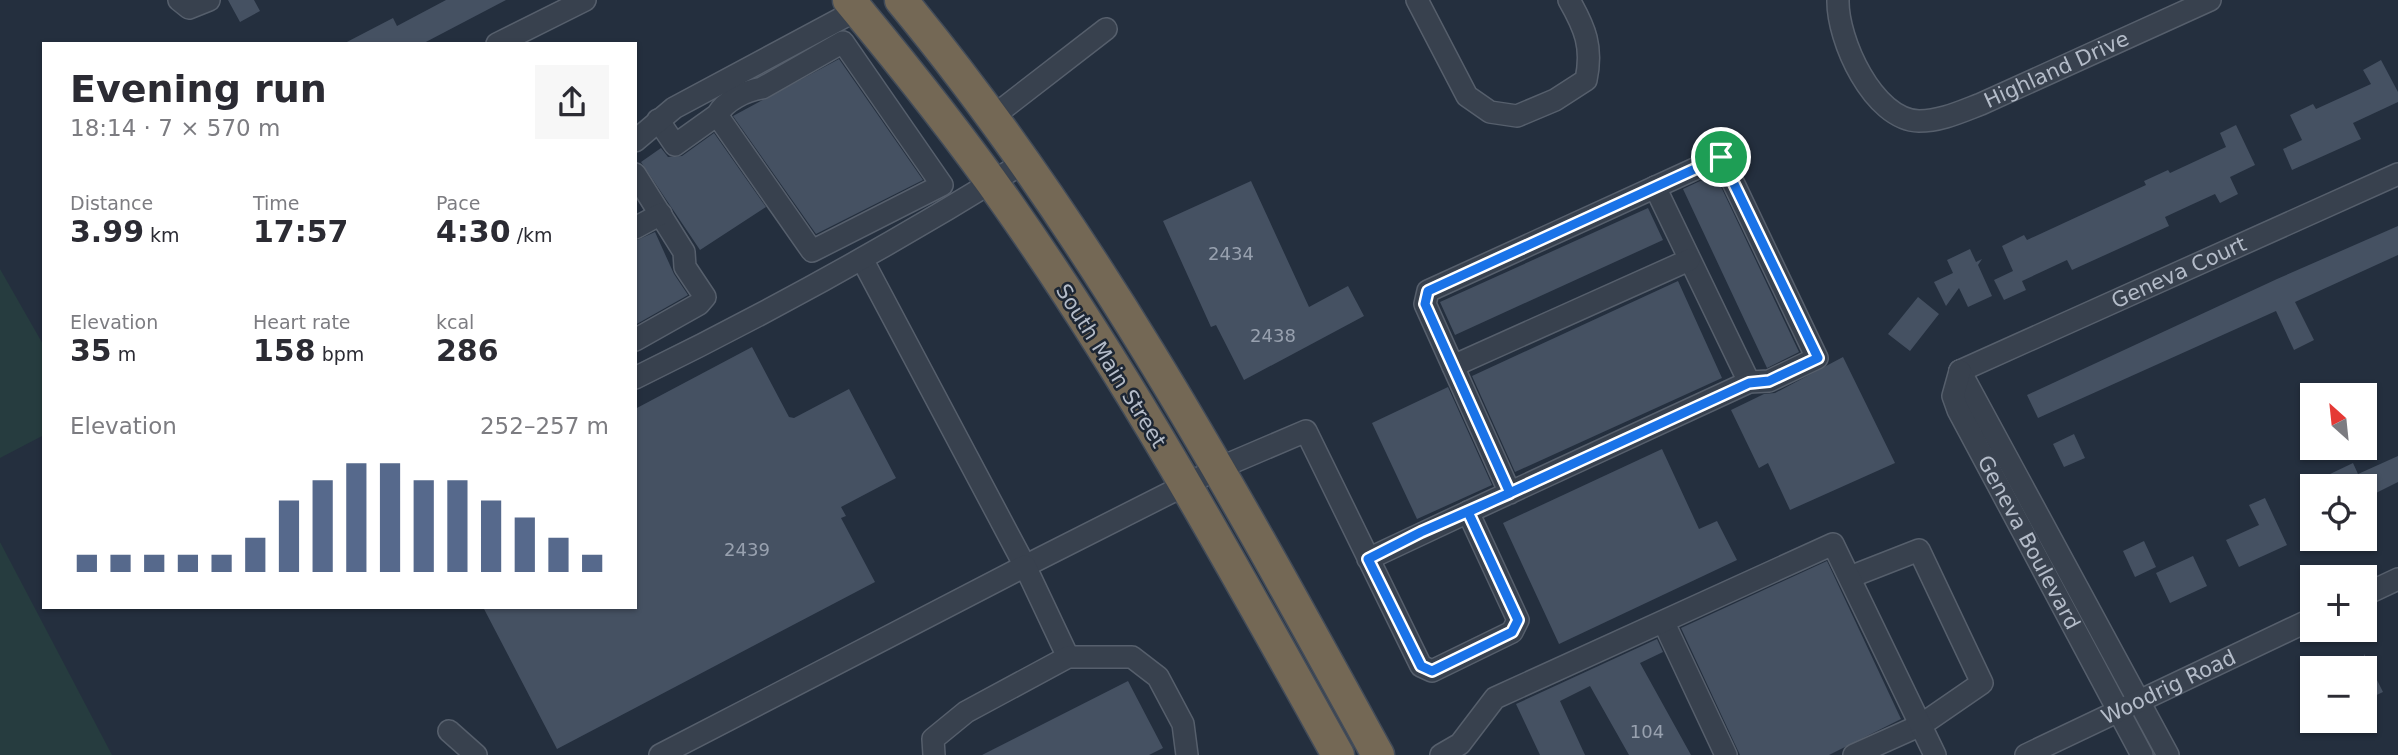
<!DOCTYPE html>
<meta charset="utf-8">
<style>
body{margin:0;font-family:"DejaVu Sans",sans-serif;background:#f7f7f7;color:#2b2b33;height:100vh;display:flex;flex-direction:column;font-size:26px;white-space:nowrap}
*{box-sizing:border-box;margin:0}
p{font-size:23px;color:#7c7c81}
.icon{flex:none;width:38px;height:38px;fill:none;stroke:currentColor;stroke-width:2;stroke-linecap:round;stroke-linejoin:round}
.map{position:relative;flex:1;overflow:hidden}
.panel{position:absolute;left:42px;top:42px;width:595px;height:567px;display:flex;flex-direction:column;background:#fff;border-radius:0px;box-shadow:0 2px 5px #0004}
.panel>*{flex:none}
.needle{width:46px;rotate:333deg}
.tools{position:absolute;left:2300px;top:383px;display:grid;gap:14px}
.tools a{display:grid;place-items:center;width:77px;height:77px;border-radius:0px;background:#fff;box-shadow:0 2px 5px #0004;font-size:35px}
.pin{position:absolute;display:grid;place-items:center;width:60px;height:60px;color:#fff;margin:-30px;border:4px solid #fff;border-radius:50%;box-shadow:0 2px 7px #0007}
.round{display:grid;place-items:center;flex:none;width:74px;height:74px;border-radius:0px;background:#f7f7f7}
.overview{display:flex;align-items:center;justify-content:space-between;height:119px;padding:0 28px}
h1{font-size:38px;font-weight:600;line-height:52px}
.figures{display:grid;grid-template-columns:repeat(3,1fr);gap:10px;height:119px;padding:7px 28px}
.figures div{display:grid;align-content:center}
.figures b{font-size:30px;font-weight:600}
.figures small{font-size:19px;font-weight:400}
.figures p{font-size:19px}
.chart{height:196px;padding:14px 28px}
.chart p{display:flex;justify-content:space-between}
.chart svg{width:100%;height:126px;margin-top:7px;stroke:#56698c;stroke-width:6}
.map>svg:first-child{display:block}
.green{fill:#263c3f}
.building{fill:#455162}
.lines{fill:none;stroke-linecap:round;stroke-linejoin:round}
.minor-casing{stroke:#565f6c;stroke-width:24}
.highway-casing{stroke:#434c59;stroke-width:35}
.minor{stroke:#38414e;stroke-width:21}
.highway{stroke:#746855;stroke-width:32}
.route-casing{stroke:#fff;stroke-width:14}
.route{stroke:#1a73e8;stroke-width:9}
.labels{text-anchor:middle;stroke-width:5;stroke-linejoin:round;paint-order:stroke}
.number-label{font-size:18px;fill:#98a1af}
.street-label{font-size:21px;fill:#b4bcc9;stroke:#1d2633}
</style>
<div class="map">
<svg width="2398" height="755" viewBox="0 0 2398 755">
<rect width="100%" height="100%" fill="#242f3e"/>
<path class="green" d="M0,269L44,346V435L0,458Z
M0,542L112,755H0Z"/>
<path class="building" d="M228,0H254L260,11L240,22Z
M446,0H506L422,44H343L393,18L397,26Z
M839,59L923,180L816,234L733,116Z
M2381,60L2398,92V102L2353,123L2361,139L2292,170L2283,149L2302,140L2290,115L2313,104L2316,109L2371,84L2363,70Z
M2236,125L2255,165L2230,177L2238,194L2220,203L2215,194L2193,204L2165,217L2169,226L2072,270L2067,260L2022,281L2026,290L2004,300L1994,280L2013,271L2002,246L2024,235L2027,240L2146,185L2144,181L2168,170L2170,173L2226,147L2220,133Z
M714,133L766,207L700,250L641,162L661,148L668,157L682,156Z
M1715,174L1799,352L1767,368L1683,189Z
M1251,181L1309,307L1348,286L1364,316L1244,380L1216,325L1211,327L1163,221Z
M1648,208L1663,240L1455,335L1440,302Z
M2398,226V255L2295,302L2314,340L2294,350L2276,311L2038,418L2027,395L2277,279Z
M655,232L674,274L688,295L635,325V241Z
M1970,249L1976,262L1982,259L1978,265L1992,296L1968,307L1959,288L1946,306L1934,282L1953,273L1947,260Z
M1678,281L1722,378L1515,472L1472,376Z
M1918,297L1939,314L1910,351L1888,334Z
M752,347L789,417L794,418L849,389L896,478L841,507L846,516L841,518L875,582L557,749L483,607H635V409Z
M1843,357L1895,463L1790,510L1768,463L1759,468L1731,410L1764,394L1775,393Z
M1448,387L1492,485L1417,519L1372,423Z
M2074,434L2085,458L2064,467L2053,444Z
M1662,449L1699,529L1717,521L1737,560L1559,644L1503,523Z
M2398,456V482L2364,499V486H2305L2353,463L2358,474Z
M2265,498L2287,545L2239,567L2226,540L2259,525L2249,505Z
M2144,541L2156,567L2135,577L2123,551Z
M2193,556L2207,586L2170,603L2156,573Z
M1827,561L1901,719L1829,755H1740L1681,628Z
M1657,639L1663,652L1640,663L1691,755H1629L1590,686L1560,701L1585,755H1540L1516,704Z
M2364,654L2383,692L2364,701Z
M1128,681L1163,748L1149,755H982Z"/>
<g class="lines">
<g class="minor-casing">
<g id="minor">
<path d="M179,0L189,8L209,0"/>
<path d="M1417,0L1467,96L1490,112L1517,116L1555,100L1586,80C1593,47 1585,28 1569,0"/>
<path id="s1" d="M1838,0C1837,39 1873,120 1919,121C1941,121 1960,112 1981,104L2210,0"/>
<path d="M497,44L585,0"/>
<path d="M991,118L1106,29"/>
<path d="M658,120L675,145L717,115L812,251L942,185L843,42L762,88C745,91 726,100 717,115"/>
<path d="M635,141L674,108L857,10"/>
<path d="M635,174L684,252L685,267L705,297L699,304L635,340"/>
<path d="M1655,187L1749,382"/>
<path d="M635,228L661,214"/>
<path d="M862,259L1025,566L1217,469L1306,431L1421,666L1432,671L1512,632L1518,620L1468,512L1368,559"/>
<path d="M1453,366L1689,260"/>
<path id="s2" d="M1960,371L2398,174"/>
<path d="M1960,371L2168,755"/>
<path id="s3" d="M1960,371L1953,396L1958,410L2142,755"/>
<path d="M635,378C768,313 898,241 1023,163"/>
<path d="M1468,512L1749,382L1769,381L1817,358L1721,157L1428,291L1425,304L1510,493"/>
<path d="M1850,577L1919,550L1982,683L1921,725L1854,755"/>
<path d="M2364,595L2398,579"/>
<path d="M1664,623L1726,755"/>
<path d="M449,731L476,755"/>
<path d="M660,755L1025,566L1068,657"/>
<path d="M934,755L933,739L966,712L1068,657H1132L1158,677L1183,724L1187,755"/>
<path d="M1441,755L1460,744L1495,698L1833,544L1935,755"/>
<path id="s4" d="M2026,755L2312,619"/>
</g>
</g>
<g class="highway-casing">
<path id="highway" d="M849,0C904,66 959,135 1008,205C1131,380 1234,568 1338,755
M901,0C1091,229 1235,495 1378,755"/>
</g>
<use href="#minor" class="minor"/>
<use href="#highway" class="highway"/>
</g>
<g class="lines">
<g class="route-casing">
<path id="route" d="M1721,157L1428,291L1425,304L1510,493L1421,532L1368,559L1421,666L1432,671L1512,632L1518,620L1468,512L1749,383L1769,381L1818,358L1721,157"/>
</g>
<use href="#route" class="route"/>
</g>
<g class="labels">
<g class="number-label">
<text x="1231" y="260">2434</text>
<text x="1273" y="342">2438</text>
<text x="747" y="556">2439</text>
<text x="1647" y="738">104</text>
</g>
<g class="street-label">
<text dy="7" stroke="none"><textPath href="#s1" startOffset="304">Highland Drive</textPath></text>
<text dy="7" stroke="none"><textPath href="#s2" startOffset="240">Geneva Court</textPath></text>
<text transform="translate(1111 366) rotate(58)" y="7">South Main Street</text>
<text dy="7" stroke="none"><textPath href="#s3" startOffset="191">Geneva Boulevard</textPath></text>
<text dy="7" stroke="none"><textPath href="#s4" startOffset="158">Woodrig Road</textPath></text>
</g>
</g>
</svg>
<div class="tools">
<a><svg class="needle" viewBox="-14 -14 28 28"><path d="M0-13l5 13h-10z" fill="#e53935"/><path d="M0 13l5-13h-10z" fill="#7c7c81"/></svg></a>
<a><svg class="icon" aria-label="locate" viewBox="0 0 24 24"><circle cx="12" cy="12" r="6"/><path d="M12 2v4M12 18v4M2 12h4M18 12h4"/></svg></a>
<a>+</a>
<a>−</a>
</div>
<div class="pin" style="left:1721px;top:157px;background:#1e9e55"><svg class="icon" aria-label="arrive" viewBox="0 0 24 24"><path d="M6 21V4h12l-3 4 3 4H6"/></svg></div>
<section class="panel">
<div class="overview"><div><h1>Evening run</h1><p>18:14 · 7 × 570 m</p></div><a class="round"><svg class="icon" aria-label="share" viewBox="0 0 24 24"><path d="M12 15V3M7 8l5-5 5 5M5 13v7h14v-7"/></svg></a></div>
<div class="figures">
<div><p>Distance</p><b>3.99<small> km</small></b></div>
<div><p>Time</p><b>17:57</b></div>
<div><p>Pace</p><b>4:30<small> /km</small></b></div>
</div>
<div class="figures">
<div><p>Elevation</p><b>35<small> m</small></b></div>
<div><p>Heart rate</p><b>158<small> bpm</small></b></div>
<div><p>kcal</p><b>286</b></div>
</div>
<div class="chart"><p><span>Elevation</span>252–257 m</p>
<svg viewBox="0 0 160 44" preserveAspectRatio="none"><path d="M5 44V38M15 44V38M25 44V38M35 44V38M45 44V38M55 44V32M65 44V19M75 44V12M85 44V6M95 44V6M105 44V12M115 44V12M125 44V19M135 44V25M145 44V32M155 44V38"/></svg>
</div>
</section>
</div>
